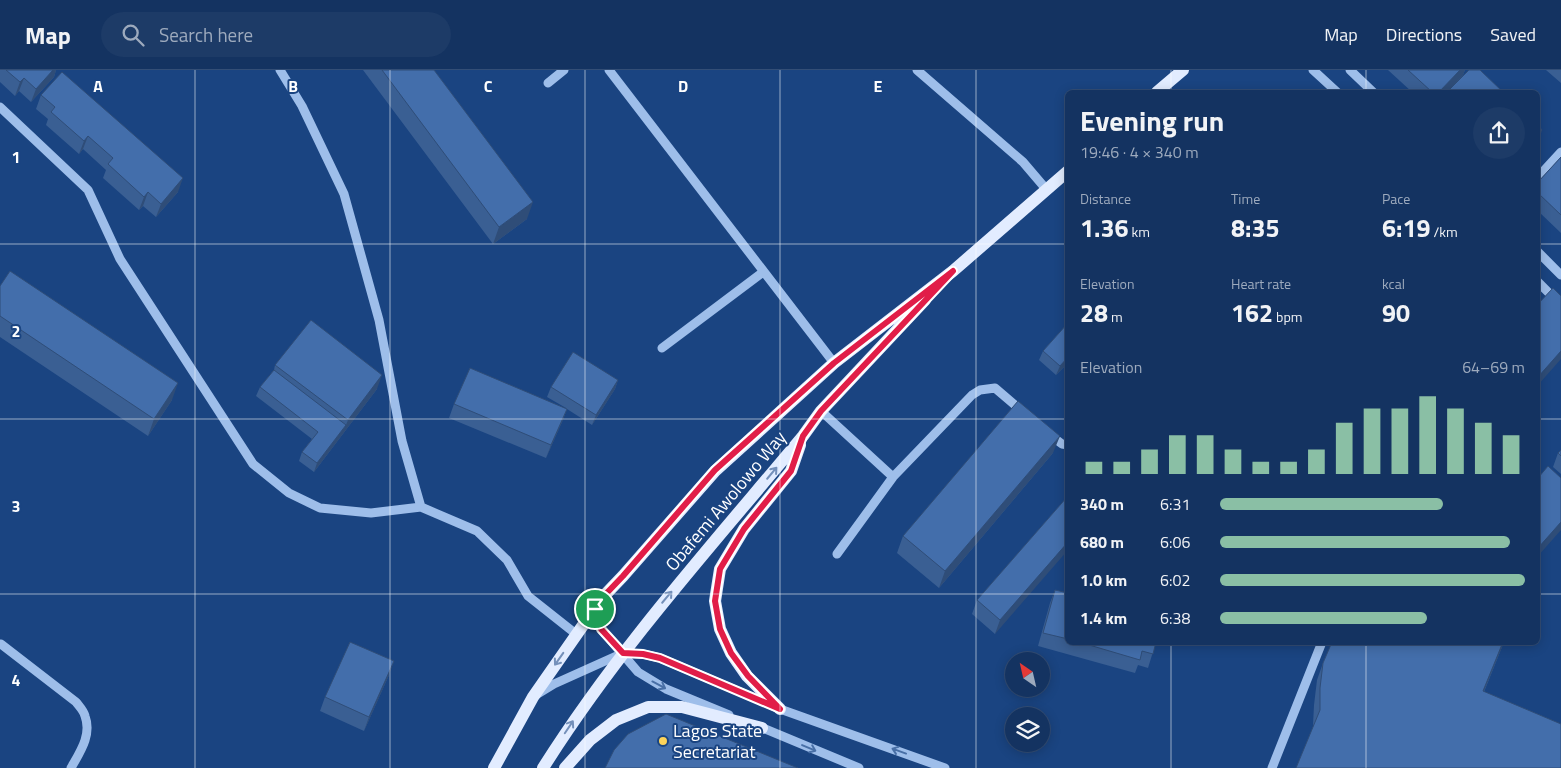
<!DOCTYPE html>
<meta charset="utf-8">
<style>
body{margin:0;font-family:"Titillium Web",sans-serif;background:#1d3b67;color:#f1f3f6;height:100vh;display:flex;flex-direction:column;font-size:19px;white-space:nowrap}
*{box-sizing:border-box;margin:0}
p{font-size:16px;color:#9daabd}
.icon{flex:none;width:28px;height:28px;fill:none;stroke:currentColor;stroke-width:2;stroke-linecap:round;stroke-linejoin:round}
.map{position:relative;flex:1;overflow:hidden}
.panel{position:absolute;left:1065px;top:20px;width:475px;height:555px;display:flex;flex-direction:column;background:#143361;border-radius:8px;box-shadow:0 2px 12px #0003,0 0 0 1px #334e76}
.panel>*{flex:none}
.needle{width:32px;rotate:326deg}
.controls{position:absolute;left:1005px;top:582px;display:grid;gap:10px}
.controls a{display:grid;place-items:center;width:45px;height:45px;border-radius:50%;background:#143361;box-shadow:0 2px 12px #0003,0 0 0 1px #334e76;font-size:25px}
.pin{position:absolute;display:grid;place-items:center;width:42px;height:42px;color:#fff;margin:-21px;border:2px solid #fff;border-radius:50%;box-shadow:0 1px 5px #0007}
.round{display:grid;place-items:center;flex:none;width:52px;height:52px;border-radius:26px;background:#1d3b67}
.summary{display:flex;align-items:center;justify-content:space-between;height:85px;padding:0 15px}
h1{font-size:28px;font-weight:700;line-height:38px}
.metrics{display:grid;grid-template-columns:repeat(3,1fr);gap:8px;height:85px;padding:5px 15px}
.metrics div{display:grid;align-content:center}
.metrics b{font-size:25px;font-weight:700}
.metrics small{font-size:14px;font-weight:400}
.metrics p{font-size:14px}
.chart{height:140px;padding:10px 15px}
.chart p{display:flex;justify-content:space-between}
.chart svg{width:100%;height:90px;margin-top:5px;stroke:#8abfa5;stroke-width:6}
ul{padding:0 15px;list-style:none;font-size:16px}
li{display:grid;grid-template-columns:80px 60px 1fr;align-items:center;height:38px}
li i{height:12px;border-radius:6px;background:#8abfa5}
header{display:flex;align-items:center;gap:30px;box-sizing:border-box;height:70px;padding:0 25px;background:#143361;border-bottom:1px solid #334e76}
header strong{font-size:24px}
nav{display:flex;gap:28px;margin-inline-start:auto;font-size:18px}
.search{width:350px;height:45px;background:#1d3b67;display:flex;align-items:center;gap:12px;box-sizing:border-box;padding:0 18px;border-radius:28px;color:#9daabd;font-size:19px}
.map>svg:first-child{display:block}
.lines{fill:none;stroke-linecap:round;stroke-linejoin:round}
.minor{stroke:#9ebeea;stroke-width:9}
.major{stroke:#e2ecff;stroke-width:12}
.wall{fill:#3a5f93}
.shaded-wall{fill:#2f4d78}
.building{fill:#436eab;stroke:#2f4d78}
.oneway{stroke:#7490ba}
.oneway2{stroke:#486fa6}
.route-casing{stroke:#fff;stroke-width:10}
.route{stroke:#e11d48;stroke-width:6}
.grid{fill:none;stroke:#fff;stroke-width:1;stroke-opacity:0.55}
.poi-dot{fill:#fcd35a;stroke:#1a4481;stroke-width:2}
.labels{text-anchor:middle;stroke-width:4;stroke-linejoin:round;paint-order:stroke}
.street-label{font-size:18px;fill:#fff;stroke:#1a4481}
.poi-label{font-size:18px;fill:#fff;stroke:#1a4481;text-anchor:start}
.grid-label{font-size:16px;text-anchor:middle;font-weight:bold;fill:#fff;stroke:#1a4481;stroke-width:4;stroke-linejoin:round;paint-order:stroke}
</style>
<header>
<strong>Map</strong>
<div class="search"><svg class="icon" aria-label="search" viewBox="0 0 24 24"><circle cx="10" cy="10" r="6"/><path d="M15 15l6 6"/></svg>Search here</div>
<nav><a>Map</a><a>Directions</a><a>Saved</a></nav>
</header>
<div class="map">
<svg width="1561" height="698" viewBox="0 0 1561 698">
<rect width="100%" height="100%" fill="#1a4481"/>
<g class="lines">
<path class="minor" d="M280,0L302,36L344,124L379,250L402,371L421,437
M609,0L834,293
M917,0L1023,92L1046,119
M1313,0L1337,22
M1350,0L1373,22
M548,13L564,0
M0,37L88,120L120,189L253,394L289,423L320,438L371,443L421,437L477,461L507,490L528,526L576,564
M1538,107L1561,82
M1538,182L1561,205
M1538,212L1561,235
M662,278L763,202
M821,341L893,407
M1049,364L1062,374L1068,375
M837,484L893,407L972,325L980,320L995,318L1022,341
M595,539L601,559L638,602L666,619L729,645
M1,574L76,632C79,636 84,641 85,646C92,665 80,682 71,698
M536,625L554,614L623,583L643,584L660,588L780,639L945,698
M758,656L859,698
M1272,698L1322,572"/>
<path class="major" d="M1157,22L1183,0
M780,639L747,606L731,583L720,559L715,531L720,499L744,459L791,401L800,375
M494,698L533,627L602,528L623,506L715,401L834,293L953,201L1068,101
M543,698C618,579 713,474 803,366L821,341L925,230
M565,698L590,670L616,650L648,637H682L762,658"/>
</g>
<path class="wall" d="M0,0H56L54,7L31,32L19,21L15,26L0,12Z
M363,0H434L527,149L493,174Z
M1388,0H1465L1463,5L1447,22H1412Z
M1546,0H1561V13Z
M41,25L178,122L156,147L143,136L139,140L103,108L106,100L83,79L79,84L46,55L48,49L36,39Z
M1561,87V163L1538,141V112Z
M0,216L172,330L148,366L0,267Z
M1068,253V293L1056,305L1039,290L1043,281Z
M275,295L377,319L314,402L299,391L302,382L312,369L256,326L260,317L274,300Z
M618,310L615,319L592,355L567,339L562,352L546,388L449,348L454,334L566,338L547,327L551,317Z
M1561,380V404L1553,397L1558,383Z
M1053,383L939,518L897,483L903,466Z
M1068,426L995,564L972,544L977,530Z
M1055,520L1068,523V572H1156L1148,598L1138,595L1135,603L1038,576L1050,533Z
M1332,572H1504L1484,622L1313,655L1314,635L1317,610L1323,593Z
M389,605L364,661L320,641L325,627Z"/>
<path class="shaded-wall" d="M53,0H56L54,7L31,32L36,19Z
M1460,0H1465L1463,5L1447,22H1439Z
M24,8L19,21L15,26L20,12Z
M1542,60L1538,73V65Z
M88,66L83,79L79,84L84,71Z
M183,108L178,122L156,147L161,134Z
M148,122L143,136L139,140L144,127Z
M533,132L527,149L493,174L499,157Z
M1561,281V289L1538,315V307Z
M1068,287V293L1056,305L1060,296Z
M382,305L377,319L314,402L317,393L346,355L348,350Z
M618,310L615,319L592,355L596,345Z
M178,313L172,330L148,366L154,349Z
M567,339L562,352L546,388L551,375Z
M1060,366L1053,383L939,518L945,501Z
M1561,452V460L1538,486V478Z
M1068,472V480L995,564L1000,550Z
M1503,572H1504L1477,638L1483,621Z
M394,591L389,605L364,661L369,647Z"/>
<path class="building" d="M6,0H53L36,19L24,8L20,12Z
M382,0H434L533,132L499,157Z
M1408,0H1460L1439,22H1432Z
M1469,0H1480L1503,22H1447Z
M62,2L183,108L161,134L148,122L144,127L108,94L113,88L88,66L84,71L51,42L55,37L41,25Z
M1538,55L1542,60L1538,65Z
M1561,87V145L1538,123V112Z
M10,201L178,313L154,349L0,246V216Z
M1553,218L1561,226V281L1538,307V234Z
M311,250L382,305L348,350L275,295Z
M1068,253V287L1060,296L1043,281Z
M573,282L618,310L596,345L551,317Z
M470,298L567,339L551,375L454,334Z
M274,300L346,355L317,393L302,382L318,362L260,317Z
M1018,331L1060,366L945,501L903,466Z
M1561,380V386L1558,383Z
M1548,396L1561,408V452L1538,478V408Z
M1068,426V472L1000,550L977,530Z
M1055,520L1068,523V569L1043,563Z
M350,572L394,591L369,647L325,627Z
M1079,572H1156L1153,584L1142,581L1140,590Z
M1332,572H1503L1483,621L1561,654V698H1296L1320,640V618L1323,593Z
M666,644L798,698H605L614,680L628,664Z"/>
<defs><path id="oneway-shaft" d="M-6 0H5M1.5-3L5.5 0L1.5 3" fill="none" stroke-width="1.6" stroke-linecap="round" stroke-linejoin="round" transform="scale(1.25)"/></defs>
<g class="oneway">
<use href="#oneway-shaft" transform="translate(772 403) rotate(-50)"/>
<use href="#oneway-shaft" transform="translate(667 527) rotate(-50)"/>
<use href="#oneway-shaft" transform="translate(559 589) rotate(125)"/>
<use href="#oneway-shaft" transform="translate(569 657) rotate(-56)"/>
</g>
<g class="oneway2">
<use href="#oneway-shaft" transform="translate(659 615) rotate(28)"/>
<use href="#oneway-shaft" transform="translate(809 678) rotate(23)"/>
<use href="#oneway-shaft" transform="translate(899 681) rotate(-160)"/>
</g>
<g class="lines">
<g class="route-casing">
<path id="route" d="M953,201L821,341L803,366L791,401L744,459L720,499L715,531L720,559L731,583L748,606L780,639L660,588L643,584L623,583L601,559L595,539L602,528L623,506L715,400L834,293Z"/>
</g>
<use href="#route" class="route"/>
</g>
<path class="grid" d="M195,0V698M390,0V698M585,0V698M780,0V698M976,0V698M1171,0V22M1366,0V22M0,174H1068M1538,174H1561M0,349H1068M1538,349H1561M0,524H1068M1538,524H1561M1171,572V698M1366,572V698"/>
<circle class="poi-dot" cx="663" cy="671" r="5"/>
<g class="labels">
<g class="street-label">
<text transform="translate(726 431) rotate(-50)" y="6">Obafemi Awolowo Way</text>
</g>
<g class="poi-label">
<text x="673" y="667">Lagos State<tspan x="673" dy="21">Secretariat</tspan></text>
</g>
</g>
<g class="grid-label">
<text x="98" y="22">A</text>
<text x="293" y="22">B</text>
<text x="488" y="22">C</text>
<text x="683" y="22">D</text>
<text x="878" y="22">E</text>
<text x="16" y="93">1</text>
<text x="16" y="267">2</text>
<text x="16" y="442">3</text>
<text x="16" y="616">4</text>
</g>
</svg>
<div class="controls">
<a><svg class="needle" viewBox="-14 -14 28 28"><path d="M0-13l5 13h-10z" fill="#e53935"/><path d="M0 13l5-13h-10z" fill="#9daabd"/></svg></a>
<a><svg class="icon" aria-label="layers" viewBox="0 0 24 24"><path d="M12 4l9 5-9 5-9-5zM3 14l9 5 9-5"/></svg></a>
</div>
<div class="pin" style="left:595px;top:539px;background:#1e9e55"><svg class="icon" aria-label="arrive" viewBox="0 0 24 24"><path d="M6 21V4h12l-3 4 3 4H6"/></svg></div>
<section class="panel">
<div class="summary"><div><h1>Evening run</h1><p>19:46 · 4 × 340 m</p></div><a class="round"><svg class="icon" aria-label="share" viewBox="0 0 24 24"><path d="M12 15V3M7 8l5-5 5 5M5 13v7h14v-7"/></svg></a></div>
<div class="metrics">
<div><p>Distance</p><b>1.36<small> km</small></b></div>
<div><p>Time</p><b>8:35</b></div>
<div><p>Pace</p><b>6:19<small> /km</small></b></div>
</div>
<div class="metrics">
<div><p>Elevation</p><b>28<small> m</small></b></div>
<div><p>Heart rate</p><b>162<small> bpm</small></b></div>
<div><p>kcal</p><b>90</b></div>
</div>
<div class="chart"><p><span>Elevation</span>64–69 m</p>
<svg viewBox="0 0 160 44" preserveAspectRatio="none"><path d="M5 44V38M15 44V38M25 44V32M35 44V25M45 44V25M55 44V32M65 44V38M75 44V38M85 44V32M95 44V19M105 44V12M115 44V12M125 44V6M135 44V12M145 44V19M155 44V25"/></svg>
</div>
<ul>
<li><b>340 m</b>6:31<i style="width:73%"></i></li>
<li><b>680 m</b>6:06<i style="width:95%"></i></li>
<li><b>1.0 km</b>6:02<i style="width:100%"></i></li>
<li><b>1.4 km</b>6:38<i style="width:68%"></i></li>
</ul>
</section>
</div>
